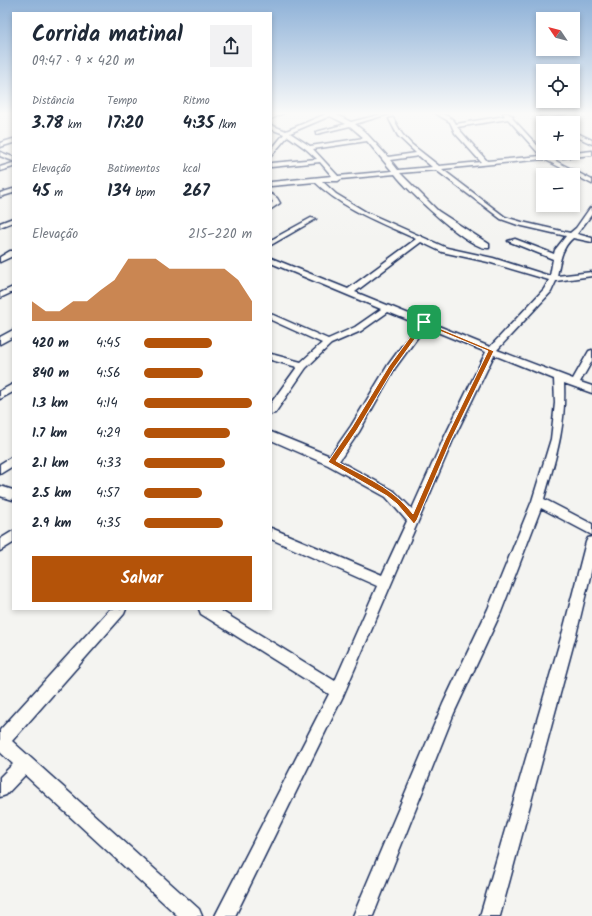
<!DOCTYPE html>
<html lang="pt">
<meta charset="utf-8">
<style>
body{margin:0;font-family:Kalam,sans-serif;background:#f2f2f3;color:#1f2937;height:100vh;display:flex;flex-direction:column;font-size:15px;white-space:nowrap}
*{box-sizing:border-box;margin:0}
p{font-size:13px;color:#747a83}
.icon{flex:none;width:22px;height:22px;fill:none;stroke:currentColor;stroke-width:2;stroke-linecap:round;stroke-linejoin:round}
.map{position:relative;flex:1;overflow:hidden}
.details{position:absolute;left:12px;top:12px;width:260px;height:598px;display:flex;flex-direction:column;background:#fff;border-radius:0px;box-shadow:0 2px 6px #0003}
.details>*{flex:none}
.needle{width:26px;rotate:305deg}
.buttons{position:absolute;left:536px;top:12px;display:grid;gap:8px}
.buttons a{display:grid;place-items:center;width:44px;height:44px;border-radius:0px;background:#fff;box-shadow:0 2px 6px #0003;font-size:20px}
.pin{position:absolute;display:grid;place-items:center;width:34px;height:34px;color:#fff;margin:-17px;border-radius:8px;box-shadow:0 2px 6px #0006}
.round{display:grid;place-items:center;flex:none;width:42px;height:42px;border-radius:0px;background:#f2f2f3}
.head{display:flex;align-items:center;justify-content:space-between;height:68px;padding:0 20px}
h1{font-size:22px;font-weight:700;line-height:30px}
.figures{display:grid;grid-template-columns:repeat(3,1fr);gap:6px;height:68px;padding:4px 20px}
.figures div{display:grid;align-content:center}
.figures b{font-size:17px;font-weight:700}
.figures small{font-size:11px;font-weight:400}
.figures p{font-size:11px}
.chart{height:112px;padding:8px 20px}
.chart p{display:flex;justify-content:space-between}
.chart svg{width:100%;height:72px;margin-top:4px;fill:#b45309;opacity:.7}
.cta{display:flex;gap:8px;margin-top:auto;padding:8px 20px}
.cta a{flex:1;height:46px;border-radius:0px;background:#b45309;color:#fff;font-size:16px;font-weight:700;line-height:46px;text-align:center}
ul{padding:0 20px;list-style:none;font-size:13px}
li{display:grid;grid-template-columns:64px 48px 1fr;align-items:center;height:30px}
li i{height:10px;border-radius:5px;background:#b45309}
.map>svg:first-child{display:block}
.lines{fill:none;stroke-linecap:round;stroke-linejoin:round}
.minor-casing{stroke:#1b2f5e;stroke-width:3}
.minor{fill:#fdfcf7;fill-rule:evenodd}
.route{fill:#b45309;stroke:#fff;fill-rule:evenodd}
</style>
<div class="map">
<svg width="592" height="916" viewBox="0 0 592 916">
<rect width="100%" height="100%" fill="#f4f4f1"/>
<filter id="ink" filterUnits="userSpaceOnUse"><feTurbulence type="fractalNoise" baseFrequency=".025" numOctaves="2"/><feDisplacementMap in="SourceGraphic" scale="8" xChannelSelector="R" yChannelSelector="G"/><feConvolveMatrix kernelMatrix="1 2 1 2 8 2 1 2 1" color-interpolation-filters="sRGB"/></filter>
<g filter="url(#ink)">
<g class="lines">
<g class="minor-casing">
<path id="minor" d="M279,113H284L271,119V116Z
M325,113H333L351,122L386,113H392L355,124L366,133L388,157L416,153L398,136L389,119L393,118L402,134L411,144L439,166L481,162L455,133L450,122L435,113C442,113 453,117 456,124L505,116L503,113H507L513,116L512,118L547,156L592,151V155L552,159L592,180V184L544,159L442,169L505,217L522,222L570,233L576,228L590,208L592,207V214L577,234L592,238V242L573,238C561,248 560,262 557,276L592,272V276L556,281L551,292L497,350L573,379L589,351L592,350V361L580,382L592,386V393L564,383C566,427 556,457 544,499L592,524V535L541,508L501,612L454,713L373,916H353L443,704L488,609L532,501L551,439L555,403L554,379L494,355L453,440L343,696L235,916H215L329,694L201,614L199,609H218L335,681L377,586L271,539V528L382,575L407,521L386,497L328,465L271,440V432L330,456L351,426L388,365L418,324L388,312L361,331L331,344L306,368L275,413L271,414V403L297,367L271,360V354L301,362L322,343L271,320V314L328,339L355,327L381,309L271,263V258L348,289L416,239C381,223 343,209 315,182L271,186V182L332,176L320,162L271,167V163L317,159L306,149L288,136L271,156V150L284,134L271,129V125L286,131L326,114ZM330,116L346,124L316,132V134L350,126L364,138L310,146L290,133ZM508,119L541,156L487,161L457,127ZM367,141L392,171L338,176L313,149ZM419,156L432,167L398,170L390,160ZM436,170L501,219L518,225L566,236L555,250L554,254L515,239L508,241L553,259L550,276L493,258L447,248L366,212L336,194L322,181H338L341,179L395,174C407,190 470,251 489,248V244L438,211L400,173ZM421,242L442,252L488,262L549,280L544,289L490,347L355,292ZM425,327L486,352L443,440L412,509L394,491L339,461L359,432L395,368Z
M559,113H568L547,118L556,123H549L540,117Z
M573,131L592,140V144L573,135Z
M13,139V143L0,147V143Z
M0,152L13,157V161L0,156Z
M13,163V167L0,171V167Z
M13,189V193L0,197V193Z
M271,194L277,198L280,203L271,209V204L273,202L271,199Z
M13,218V222L0,227V223Z
M311,218L316,219L271,245V240Z
M10,251H13V256L0,262V257Z
M13,287V292L0,298V293Z
M13,330V337L0,344V337Z
M13,384V392L0,399V391Z
M13,456V466L0,474V464Z
M0,486L13,490V500L0,496Z
M13,531V543L0,551V539Z
M592,537V568L577,631L500,916H480L563,631L586,542L588,538Z
M110,609H126L124,614L12,741L199,909L202,916H178L25,775L6,795L0,797V777L13,764L0,752V730Z"/>
</g>
<use href="#minor" class="minor"/>
</g>
</g>
<linearGradient id="sky" x2="0" y2="1"><stop stop-color="#8fb2d8"/><stop offset="0.47" stop-color="#fafaf9"/><stop offset="1" stop-color="#fafaf9" stop-opacity="0"/></linearGradient>
<rect width="592" height="241" fill="url(#sky)"/>
<path class="route" d="M422,321L494,351L451,440L417,520L414,524L397,504L387,496L328,462L352,427L389,366ZM425,325L488,351L445,440L413,514C392,487 365,477 336,461L357,430L394,368Z"/>
</svg>
<div class="buttons">
<a><svg class="needle" viewBox="-14 -14 28 28"><path d="M0-13l5 13h-10z" fill="#e53935"/><path d="M0 13l5-13h-10z" fill="#747a83"/></svg></a>
<a><svg class="icon" aria-label="locate" viewBox="0 0 24 24"><circle cx="12" cy="12" r="6"/><path d="M12 2v4M12 18v4M2 12h4M18 12h4"/></svg></a>
<a>+</a>
<a>−</a>
</div>
<div class="pin" style="left:424px;top:322px;background:#1e9e55"><svg class="icon" aria-label="arrive" viewBox="0 0 24 24"><path d="M6 21V4h12l-3 4 3 4H6"/></svg></div>
<section class="details">
<div class="head"><div><h1>Corrida matinal</h1><p>09:47 · 9 × 420 m</p></div><a class="round"><svg class="icon" aria-label="share" viewBox="0 0 24 24"><path d="M12 15V3M7 8l5-5 5 5M5 13v7h14v-7"/></svg></a></div>
<div class="figures">
<div><p>Distância</p><b>3.78<small> km</small></b></div>
<div><p>Tempo</p><b>17:20</b></div>
<div><p>Ritmo</p><b>4:35<small> /km</small></b></div>
</div>
<div class="figures">
<div><p>Elevação</p><b>45<small> m</small></b></div>
<div><p>Batimentos</p><b>134<small> bpm</small></b></div>
<div><p>kcal</p><b>267</b></div>
</div>
<div class="chart"><p><span>Elevação</span>215–220 m</p>
<svg viewBox="0 0 160 44" preserveAspectRatio="none"><path d="M0 44V32L10 38L20 38L30 32L40 32L50 25L60 19L70 6L80 6L90 6L100 12L110 12L120 12L130 12L140 12L150 19L160 32V44z"/></svg>
</div>
<ul>
<li><b>420 m</b>4:45<i style="width:63%"></i></li>
<li><b>840 m</b>4:56<i style="width:55%"></i></li>
<li><b>1.3 km</b>4:14<i style="width:100%"></i></li>
<li><b>1.7 km</b>4:29<i style="width:80%"></i></li>
<li><b>2.1 km</b>4:33<i style="width:75%"></i></li>
<li><b>2.5 km</b>4:57<i style="width:54%"></i></li>
<li><b>2.9 km</b>4:35<i style="width:73%"></i></li>
</ul>
<div class="cta"><a>Salvar</a></div>
</section>
</div>
